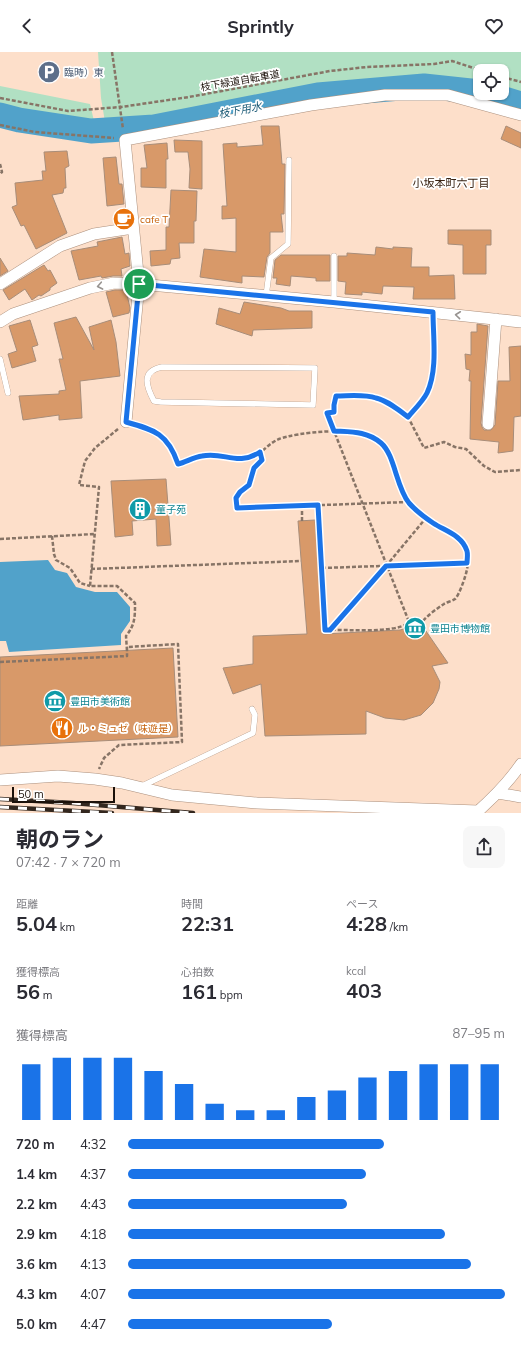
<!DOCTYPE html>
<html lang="ja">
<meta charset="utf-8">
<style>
body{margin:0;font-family:Mulish,"Noto Sans JP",sans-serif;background:#f7f7f7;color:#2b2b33;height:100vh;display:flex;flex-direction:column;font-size:15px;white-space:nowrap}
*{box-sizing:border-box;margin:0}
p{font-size:13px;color:#7c7c81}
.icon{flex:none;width:22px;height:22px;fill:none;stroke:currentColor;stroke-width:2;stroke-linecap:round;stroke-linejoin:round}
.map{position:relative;height:761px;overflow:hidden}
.panel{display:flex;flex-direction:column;background:#fff;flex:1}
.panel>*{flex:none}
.fabs{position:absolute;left:473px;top:12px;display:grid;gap:8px}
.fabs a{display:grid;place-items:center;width:36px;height:36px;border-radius:8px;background:#fff;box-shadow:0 1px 3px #0004;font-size:20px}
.scale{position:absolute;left:12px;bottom:10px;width:103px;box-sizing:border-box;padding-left:4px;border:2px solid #1b110a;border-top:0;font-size:11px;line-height:14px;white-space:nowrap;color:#1b110a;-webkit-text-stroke:3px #fff;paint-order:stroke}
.pin{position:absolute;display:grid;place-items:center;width:34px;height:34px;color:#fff;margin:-17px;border:2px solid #fff;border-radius:50%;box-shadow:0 1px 4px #0007}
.round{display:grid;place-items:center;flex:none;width:42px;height:42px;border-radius:8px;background:#f7f7f7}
.headline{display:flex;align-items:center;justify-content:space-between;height:68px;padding:0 16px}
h1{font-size:22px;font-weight:700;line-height:30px}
.metrics{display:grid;grid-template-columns:repeat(3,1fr);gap:6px;height:68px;padding:4px 16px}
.metrics div{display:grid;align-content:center}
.metrics b{font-size:20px;font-weight:700}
.metrics small{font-size:11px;font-weight:400}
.metrics p{font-size:11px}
.chart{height:112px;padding:8px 16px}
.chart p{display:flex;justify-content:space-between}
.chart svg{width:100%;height:72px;margin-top:4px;stroke:#1a73e8;stroke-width:6}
ul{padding:0 16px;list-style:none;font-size:13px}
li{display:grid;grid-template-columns:64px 48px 1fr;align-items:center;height:30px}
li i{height:10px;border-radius:5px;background:#1a73e8}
header{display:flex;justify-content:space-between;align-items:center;height:52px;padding:0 16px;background:#fff;font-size:18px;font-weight:700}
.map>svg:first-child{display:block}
.green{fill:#b1e0c3}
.water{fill:#51a2ca}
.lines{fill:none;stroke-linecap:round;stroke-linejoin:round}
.river{stroke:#51a2ca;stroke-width:25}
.building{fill:#d89969;stroke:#a88d79}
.service-casing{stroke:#ac907d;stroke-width:6}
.minor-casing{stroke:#ac907d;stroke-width:12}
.path{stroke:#877466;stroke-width:2.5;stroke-dasharray:4 2;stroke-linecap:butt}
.service{stroke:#fff;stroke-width:5.5}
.minor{stroke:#fff;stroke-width:11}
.rail-casing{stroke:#33271e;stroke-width:4.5}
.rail{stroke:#fff;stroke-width:3;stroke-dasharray:9;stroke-linecap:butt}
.oneway{stroke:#989491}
.route-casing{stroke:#fff;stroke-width:8}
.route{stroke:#1a73e8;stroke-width:5}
.labels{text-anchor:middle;stroke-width:3.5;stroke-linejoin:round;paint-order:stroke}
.service-label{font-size:10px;fill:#4e5e75;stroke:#fff;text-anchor:start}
.street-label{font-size:10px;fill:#1b110a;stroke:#fff}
.food-label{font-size:10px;fill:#c56008;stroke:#fff;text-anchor:start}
.culture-label{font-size:10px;fill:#0d838f;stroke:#fff;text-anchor:start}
.water-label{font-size:11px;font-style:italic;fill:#1c5b77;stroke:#fff}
.neighbourhood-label{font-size:11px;fill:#392313;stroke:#fff}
</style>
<header><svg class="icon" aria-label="back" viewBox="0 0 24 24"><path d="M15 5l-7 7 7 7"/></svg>Sprintly<svg class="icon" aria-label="heart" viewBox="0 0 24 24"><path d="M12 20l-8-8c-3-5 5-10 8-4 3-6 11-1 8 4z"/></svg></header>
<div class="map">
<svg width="521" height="761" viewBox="0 0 521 761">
<rect width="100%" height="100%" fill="#fddfca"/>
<path class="green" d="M98,0H521V46L502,39V19H480V34L452,26L363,27L163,62L105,70L101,46Z
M0,34L90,52L94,69L46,66L0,57Z"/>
<path class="water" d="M48,508L55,518L67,521L76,535L95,540H117L130,555V569L121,582V593L9,600L6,589H0V510Z"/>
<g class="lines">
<path class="river" d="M484,41L521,52
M0,63L19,68L91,79L154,75L318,43L424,34L480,40"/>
</g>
<path class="building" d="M261,74H279L282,112H285L284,162H281L283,180H270V201L267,205L264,225L242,224V231L200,225L204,197L236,200V166L222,167V154H227L223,92L237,91V95L263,93Z
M506,74L521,81V96L501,87Z
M174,88L202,89V137L189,136L190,117L188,100H175Z
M167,91L168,107H166V136L141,135V116H147L144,93Z
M67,99L69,114L65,116L66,136H64L63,141L52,143L67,181L36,197L24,173L21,174L12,155L17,153L15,131L43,128L42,119H46L44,100Z
M116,105L119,132H122L124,152L107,154L103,106Z
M171,138L197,139L196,169H194V191H179L180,206L171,207L170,212L151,214L150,199L166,198V175H169Z
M448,178H491V193H486V222H463V193L448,192Z
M122,185L125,202L129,201L130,214L121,217L122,224H113L102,226L101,224L79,228L71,199L98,194L97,190Z
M376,195L393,197V195L412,196L411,215H429V224L454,223L455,247H413L414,235L383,234L382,242L362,240V243L345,242L346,230L338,229V204H347V201L375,203Z
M281,203H330V229H316V226L291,224L290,234L276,232L277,226H273L275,208Z
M0,206L8,219L0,224Z
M44,213L48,219L50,218L57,231L50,236V238L41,244L39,243L32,248L25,237L9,248L3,238Z
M115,238H126L130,256L129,261L113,265L106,240Z
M244,250L281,256L289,259H312V276L253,278L252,284L216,272L219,256L240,262Z
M76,265L94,298L89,275L111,268L116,290L120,324L80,329L82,366L59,368V363L23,368L19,344L59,342V339L66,338L59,307H63L54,271Z
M30,268L38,293L32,295L36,309L12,316L8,302L17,299L9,274Z
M477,272L488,274L481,371L482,375L484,378H491L495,373L498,329H510L509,295L521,294V364L514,365L513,399L498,401L499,390L470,387L471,329H469L470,318L466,317L465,302L471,303V280H477Z
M166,427L171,493L157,494L156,467L132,469L133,483L115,485L111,429Z
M315,468L323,582L400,578L411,575L419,569L448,611L432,614L440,630L439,637L433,651L421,663L404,668L385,666L366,659V682L265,684L261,632L233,642L223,616L253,612V584L307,582L298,469Z
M173,596L178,685L0,694V605Z"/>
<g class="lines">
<g class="service-casing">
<path id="service" d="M266,244L271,206L288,192L289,108
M334,250V204
M0,307L8,341
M162,315L315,316L313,353L161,350L154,349C146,334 141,319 162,315Z
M142,734L253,681L255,663L252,657"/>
</g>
<g class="minor-casing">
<path id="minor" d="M0,232L60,194L94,182L133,176
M0,270L13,262L90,236L114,231L139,232L334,250L521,270
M126,370L139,232L125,88L311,53L385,43H448L521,63
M488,372L496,267
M0,728L58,724L95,727L122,731L172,743L257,751L478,759
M498,741L521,745
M476,761C493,746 508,731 521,712"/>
</g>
<path class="path" d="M112,0L123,77
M502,25L521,30
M0,46L68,59L121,55L189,45L330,19L367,15L434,12L452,9L483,19
M0,73L35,80L114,86
M0,112L2,120L0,122
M408,365C414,358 421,351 426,343C438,324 433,293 433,271
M136,373C161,380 170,388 178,412C186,410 195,404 204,403C219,402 237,412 252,406C262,401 269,391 279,387C298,380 354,375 372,384C375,386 379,389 381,391C389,399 391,411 395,421C401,436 406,449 418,460C441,483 479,480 465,525C463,531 459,543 455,547C452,549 447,550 444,552C436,557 427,564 421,571
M118,377L95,396L85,409L79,433L99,435L90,534H117L135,551C135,565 135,573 126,584L127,599
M260,400L262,408L254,416L249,433L240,440L236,446L237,456L408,450
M318,453L325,578C347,577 392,582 409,571
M302,469V453
M52,484L54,502L56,508L70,516L80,531L90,534
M0,487L95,482
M322,516L467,511
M91,517L301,509
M411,575L327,361L334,360V353L336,344L377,346L398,357L408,365L424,396L444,390L455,395L466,397L484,414L495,420L521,418
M331,578L386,514L426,466
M0,610L127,604V595L178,592L182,690L119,693L104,706L99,717"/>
<use href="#service" class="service"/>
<use href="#minor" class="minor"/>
<g class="rail-casing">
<path id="rail" d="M0,747L73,751L193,761
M0,755L112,761"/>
</g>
<use href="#rail" class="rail"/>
</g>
<defs><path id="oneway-chevron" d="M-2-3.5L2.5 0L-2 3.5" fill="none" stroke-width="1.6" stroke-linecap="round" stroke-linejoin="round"/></defs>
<g class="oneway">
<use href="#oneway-chevron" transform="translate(100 234) rotate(169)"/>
<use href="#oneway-chevron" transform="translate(458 263) rotate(-174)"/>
</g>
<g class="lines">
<g class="route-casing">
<path id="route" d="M139,232L433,260C433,285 438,318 427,341C423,349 414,358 408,365C399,358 388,349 376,346C364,342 349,344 336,344L334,353V360L327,361L334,379C351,380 367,379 381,391C395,403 396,435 409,451C416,459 424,465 433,471C445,479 462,483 467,499C468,503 467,508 467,511L386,514L330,578H325L318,453L237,456L236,446L240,440L249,433L254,416L262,408L260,400C237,415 224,399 202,404C194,405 186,410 178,412C168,382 155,378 126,370Z"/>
</g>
<use href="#route" class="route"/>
</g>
<defs>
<g id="parking-disc" transform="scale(1.15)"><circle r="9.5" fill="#5c6f8a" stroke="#fff"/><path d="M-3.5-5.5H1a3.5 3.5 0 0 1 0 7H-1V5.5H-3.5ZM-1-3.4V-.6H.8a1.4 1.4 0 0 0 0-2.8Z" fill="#fff"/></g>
<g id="cafe-disc" transform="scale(1.15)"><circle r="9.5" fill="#e8710a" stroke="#fff"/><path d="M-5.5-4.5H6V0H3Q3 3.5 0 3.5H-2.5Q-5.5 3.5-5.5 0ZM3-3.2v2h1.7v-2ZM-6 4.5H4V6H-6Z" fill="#fff"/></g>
<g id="building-disc" transform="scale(1.15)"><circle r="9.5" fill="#0f9aa8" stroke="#fff"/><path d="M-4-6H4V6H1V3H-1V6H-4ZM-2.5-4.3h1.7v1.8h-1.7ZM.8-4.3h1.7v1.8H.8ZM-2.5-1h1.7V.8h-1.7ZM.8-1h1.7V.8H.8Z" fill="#fff"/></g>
<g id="museum-disc" transform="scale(1.15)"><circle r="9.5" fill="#0f9aa8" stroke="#fff"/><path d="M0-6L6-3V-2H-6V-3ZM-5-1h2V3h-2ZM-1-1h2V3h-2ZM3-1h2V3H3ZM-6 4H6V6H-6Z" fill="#fff"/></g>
<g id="restaurant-disc" transform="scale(1.15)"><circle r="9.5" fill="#e8710a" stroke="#fff"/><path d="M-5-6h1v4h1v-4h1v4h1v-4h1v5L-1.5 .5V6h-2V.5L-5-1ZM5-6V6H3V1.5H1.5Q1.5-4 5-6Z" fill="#fff"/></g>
</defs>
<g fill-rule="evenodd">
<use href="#parking-disc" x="49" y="20"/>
<use href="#cafe-disc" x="124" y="167"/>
<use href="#building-disc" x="140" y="457"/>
<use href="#museum-disc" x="415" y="576"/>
<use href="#museum-disc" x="55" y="649"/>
<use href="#restaurant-disc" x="62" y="676"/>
</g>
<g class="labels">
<g class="service-label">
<text x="64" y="24">臨時）東</text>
</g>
<g class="street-label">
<text transform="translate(240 28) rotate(-10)" y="4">枝下緑道自転車道</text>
</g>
<g class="food-label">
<text x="140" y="171">cafe T</text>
<text x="78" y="680">ル・ミュゼ（味遊是）</text>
</g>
<g class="culture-label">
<text x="156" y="461">童子苑</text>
<text x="430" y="580">豊田市博物館</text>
<text x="70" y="653">豊田市美術館</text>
</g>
<g class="water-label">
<text transform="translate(240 58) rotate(-11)" y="4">枝下用水</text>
</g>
<g class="neighbourhood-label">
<text x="451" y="135">小坂本町六丁目</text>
</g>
</g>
</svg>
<div class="fabs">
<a><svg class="icon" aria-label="locate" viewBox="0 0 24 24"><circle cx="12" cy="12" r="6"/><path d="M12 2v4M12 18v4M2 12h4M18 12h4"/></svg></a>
</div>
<div class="scale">50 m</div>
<div class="pin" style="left:139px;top:232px;background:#1e9e55"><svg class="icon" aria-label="arrive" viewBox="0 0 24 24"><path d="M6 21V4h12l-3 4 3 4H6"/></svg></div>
</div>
<section class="panel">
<div class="headline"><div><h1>朝のラン</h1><p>07:42 · 7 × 720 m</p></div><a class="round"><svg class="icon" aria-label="share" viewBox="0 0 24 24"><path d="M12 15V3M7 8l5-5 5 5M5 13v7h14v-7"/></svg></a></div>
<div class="metrics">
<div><p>距離</p><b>5.04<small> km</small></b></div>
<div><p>時間</p><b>22:31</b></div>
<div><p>ペース</p><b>4:28<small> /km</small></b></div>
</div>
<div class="metrics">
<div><p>獲得標高</p><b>56<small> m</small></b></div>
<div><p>心拍数</p><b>161<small> bpm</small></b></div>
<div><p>kcal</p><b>403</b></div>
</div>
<div class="chart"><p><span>獲得標高</span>87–95 m</p>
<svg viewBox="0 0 160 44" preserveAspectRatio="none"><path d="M5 44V10M15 44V6M25 44V6M35 44V6M45 44V14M55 44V22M65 44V34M75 44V38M85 44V38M95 44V30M105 44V26M115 44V18M125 44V14M135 44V10M145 44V10M155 44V10"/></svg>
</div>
<ul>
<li><b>720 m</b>4:32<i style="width:68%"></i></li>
<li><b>1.4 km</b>4:37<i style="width:63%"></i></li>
<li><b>2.2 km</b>4:43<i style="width:58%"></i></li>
<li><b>2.9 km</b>4:18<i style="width:84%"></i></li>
<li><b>3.6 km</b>4:13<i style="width:91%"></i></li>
<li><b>4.3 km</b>4:07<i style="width:100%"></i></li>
<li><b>5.0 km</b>4:47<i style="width:54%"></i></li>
</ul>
</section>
